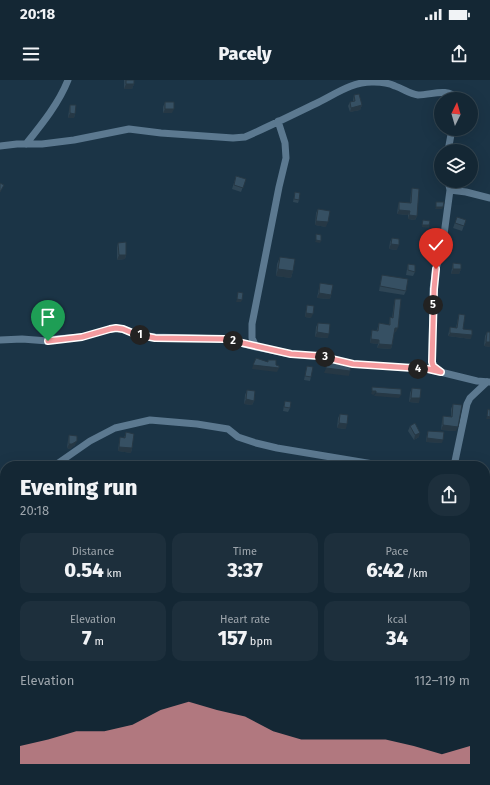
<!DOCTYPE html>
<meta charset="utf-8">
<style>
body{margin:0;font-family:"Fira Sans",sans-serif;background:#1d2f3c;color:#f1f3f6;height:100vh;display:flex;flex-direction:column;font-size:15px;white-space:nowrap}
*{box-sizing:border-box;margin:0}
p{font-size:13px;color:#9da5ac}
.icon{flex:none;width:22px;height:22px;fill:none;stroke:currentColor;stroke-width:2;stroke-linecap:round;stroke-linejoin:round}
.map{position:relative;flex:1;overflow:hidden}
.side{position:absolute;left:0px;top:381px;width:490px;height:324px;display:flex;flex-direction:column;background:#142734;border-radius:16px 16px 0 0;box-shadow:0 4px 16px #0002,0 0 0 1px #33444f}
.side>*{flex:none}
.needle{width:26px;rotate:5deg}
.controls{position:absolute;left:434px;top:12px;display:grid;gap:8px}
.controls a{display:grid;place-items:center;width:44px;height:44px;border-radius:50%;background:#142734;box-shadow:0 4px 16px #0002,0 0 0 1px #33444f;font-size:20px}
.pin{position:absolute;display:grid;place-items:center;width:34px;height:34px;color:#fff;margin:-41px -17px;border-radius:50% 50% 50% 0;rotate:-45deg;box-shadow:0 0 4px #0007}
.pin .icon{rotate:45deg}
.km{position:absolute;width:20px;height:20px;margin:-10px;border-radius:50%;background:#222;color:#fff;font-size:11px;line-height:20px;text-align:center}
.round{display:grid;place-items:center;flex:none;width:42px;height:42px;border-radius:16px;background:#1d2f3c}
.headline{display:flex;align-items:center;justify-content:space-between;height:68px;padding:0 20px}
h1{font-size:22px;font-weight:800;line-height:30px}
.stats{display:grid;grid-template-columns:repeat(3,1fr);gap:6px;height:68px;padding:4px 20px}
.stats div{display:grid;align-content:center;border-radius:10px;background:#1d2f3c;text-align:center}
.stats b{font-size:20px;font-weight:800}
.stats small{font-size:11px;font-weight:400}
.stats p{font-size:11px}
.chart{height:112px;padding:8px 20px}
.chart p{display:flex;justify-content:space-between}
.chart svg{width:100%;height:72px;margin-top:4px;fill:#f49b9f;opacity:.7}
.status{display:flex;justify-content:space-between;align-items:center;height:28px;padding:0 20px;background:#142734;direction:ltr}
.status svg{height:11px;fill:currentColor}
header{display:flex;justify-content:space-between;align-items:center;height:52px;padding:0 20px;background:#142734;font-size:18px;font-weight:800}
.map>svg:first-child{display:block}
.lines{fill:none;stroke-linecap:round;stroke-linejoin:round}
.minor{stroke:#5c7990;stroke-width:7}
.wall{fill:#2e4555}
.shaded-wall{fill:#263845}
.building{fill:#365063;stroke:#263845}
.route-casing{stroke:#fff;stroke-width:8}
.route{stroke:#f49b9f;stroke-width:5}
</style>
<div class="status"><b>20:18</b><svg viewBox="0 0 49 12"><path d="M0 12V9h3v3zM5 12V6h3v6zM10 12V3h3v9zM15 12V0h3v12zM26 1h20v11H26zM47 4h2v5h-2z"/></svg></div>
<header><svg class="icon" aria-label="menu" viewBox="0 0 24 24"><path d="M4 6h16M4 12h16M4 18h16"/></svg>Pacely<svg class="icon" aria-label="share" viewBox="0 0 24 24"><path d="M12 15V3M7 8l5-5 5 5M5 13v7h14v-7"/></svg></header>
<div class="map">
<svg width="490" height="705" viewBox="0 0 490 705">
<rect width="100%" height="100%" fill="#1b3446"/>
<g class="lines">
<path class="minor" d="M26,64C42,44 59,23 68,0
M0,66L17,64H42L74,60L129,49L161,53L233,58L245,57C268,47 292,35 315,24C334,15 352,1 374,2C381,2 389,3 395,6C404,9 409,14 418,15C433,15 446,7 458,19
M448,71L452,49
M448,101L450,110L466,112L490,118
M0,260L22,259L48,261L55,259L82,257L110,249L116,248L123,249L135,254L155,257L225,259L256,267L291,274L319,276L353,284L428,289L477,301L490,302
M256,267L252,258V244L279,107L286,78L285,63L278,41
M440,291L433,286L432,282L433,209L436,189L443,162L450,110
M54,386L90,361L115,348L150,340L197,344L228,349L238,357L256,363L277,368L385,386
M454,386L467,324L470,318L487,302
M485,405L490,406
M0,463L5,455
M485,535L490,531
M0,609L5,617
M485,670L490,668
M485,683L490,685
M120,700L122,705
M359,705L369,700"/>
</g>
<path class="wall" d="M124,0H134V4L132,9H124Z
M354,15L362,25L360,30L350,32L348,26L350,22L353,21V20Z
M165,22L172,33H163V27Z
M70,25L75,34L74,38H68L69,30Z
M236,96L246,99L241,112L232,109Z
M412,108L417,136L415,140L408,139V135L397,134L398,126L399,122L410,123L411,112Z
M295,112L299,120L298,123L293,122Z
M318,129L326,147L315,145L316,133Z
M457,137L466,140L462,151L453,148Z
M392,158L397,170L389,169L390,162Z
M118,163L126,175L125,179L117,180V167Z
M280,177L293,191L291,198L276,196L277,184Z
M453,183L461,189L459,194H451L452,188Z
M408,184L415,192L413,196L406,195L407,189Z
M382,195L406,211L404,215L379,211L381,199Z
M320,203L331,215L330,219L317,218Z
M395,219L396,252H394L392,265L391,269L377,268L378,264L370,263L371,254L372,250H377L379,243L389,245L390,237L392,238L394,223Z
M307,225L311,238L305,237L306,230Z
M459,234L463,249L471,259L448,256L449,251L450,247L456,248L458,238Z
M318,243L328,258L315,257L316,247Z
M487,252H490V267L484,266L485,256Z
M307,286L311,297L310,301L304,300L306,290Z
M412,308L419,323L409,322L410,313Z
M247,310L254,321L252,325L244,324L245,315Z
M285,321L290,328L288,332L283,331L284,325Z
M453,324L456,351L441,350L442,341L443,336L451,337V329Z
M340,334L346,349L337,348L338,338Z
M410,346L419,357L414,360L408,351Z
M428,351L442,363L426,362L427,354Z
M126,352L132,368L131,373L118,371L119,362L120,357L124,358Z
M69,355L75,365L70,369L67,368L68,360Z
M490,556V570L488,571L485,563V561L486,558Z
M278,700H292L281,705H280Z"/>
<path class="shaded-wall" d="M126,4H134L132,9H124Z
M362,25L360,30L350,32L351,28Z
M165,29H174L172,33H163Z
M70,33L75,34L74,38H68Z
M436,127H443L442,129H435Z
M399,130L410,131L408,135L397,134Z
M409,135L417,136L415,140L408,139Z
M316,141L328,142L326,147L315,145Z
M422,145H429V148L422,147Z
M316,160L321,161L320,163L315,162Z
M391,164L399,165L397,170L389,169Z
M119,175H126L125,179L117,180Z
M278,189L293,191L291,198L276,196Z
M453,189H461L459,194H451Z
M319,213L331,215L330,219L317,218Z
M237,219L242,220L241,222H236Z
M306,233L313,234L311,238L305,237Z
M395,248H398L396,252H393Z
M317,252L329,254L328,258L315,257Z
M450,253L472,255L471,259L448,256Z
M371,259L379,260L378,264L370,263Z
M486,262H490V267L484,266Z
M379,264L392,265L391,269L377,268Z
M253,285L279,288L277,292L252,289Z
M326,288L350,291L349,296L324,293Z
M372,311H376L374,315L371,314Z
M376,313L401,315L399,318L374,316Z
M411,318H420L419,323L409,322Z
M246,319L254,321L252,325L244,324Z
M487,336L490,337V339H486Z
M339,343L347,344L346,349L337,348Z
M443,345L458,347L456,351L441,350Z
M420,353L419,357L414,360L415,355Z
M427,358L443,360L442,363L426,362Z
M77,361L75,365L70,369L67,368L69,364Z
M119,367L132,368L131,373L118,371Z
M0,497H5V501L0,500Z
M184,700H193L192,705L183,704Z
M284,700H292L280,705L282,701Z"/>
<path class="building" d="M126,0H134V4H126Z
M359,14L362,25L351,28L350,22L355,21L354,15Z
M165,22H174V29H165Z
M70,25H76L75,34L70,33Z
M236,96L246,99L243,108L234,105Z
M0,103L4,105L0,112Z
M412,108L419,109L417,136L409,135L410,131L399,130V122L411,123Z
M295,112L300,113L299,120L294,119Z
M436,122H444L443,127H436Z
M318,129L330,131L328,142L316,141Z
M457,137L466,140L464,146L455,143Z
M423,140L430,141L429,145H422Z
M316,154L321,155V161L316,160Z
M392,158L399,159V165L391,164Z
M126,162V175H119L118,163Z
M280,177L295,179L293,191L278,189Z
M453,183L461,184V189H453Z
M408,184L415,185V192L408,190Z
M382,195L408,199L406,211L380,206Z
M320,203L333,205L331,215L319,213Z
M238,212L243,213L242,220L237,219Z
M395,219H401L398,248H395L392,265L379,264V260L371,259L372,250L378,251L379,243L390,245V237L393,238Z
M307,225L314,226L313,234L306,233Z
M459,234L465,235L463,249L472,250V255L450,253V247L457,248Z
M318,243L330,244L329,254L317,252Z
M487,252H490V262H486Z
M256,278L268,282V280H276V285L279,286V288L253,285Z
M327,281L351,284L350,291L326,288Z
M307,286L313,287L311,297L305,296Z
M372,307L401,309V315L376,313V311H372Z
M412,308L421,309L420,318H411Z
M247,310L255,311L254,321L246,319Z
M285,321L291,322L290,328L284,327Z
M453,324L462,325L458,347L443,345V336L452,337Z
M488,329L490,330V337L487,336Z
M340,334L348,335L347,344L339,343Z
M415,343L420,353L415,355L410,346Z
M428,351L444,352L443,360L427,358Z
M126,352L134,354L132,368L119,367L120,357L125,358Z
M69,355L77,356V361L72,364H69Z
M268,382L274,383L273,386H267Z
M276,385L282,386H275Z
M0,490H5V497H0Z
M490,556V566L486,558Z"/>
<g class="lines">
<g class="route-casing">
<path id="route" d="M48,261L82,257L110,249L116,248L123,249L135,254L155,258L225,259L291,274L319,276L353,284L428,289L441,292L433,286L432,282L434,209L436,189"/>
</g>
<use href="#route" class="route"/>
</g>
</svg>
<div class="controls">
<a><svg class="needle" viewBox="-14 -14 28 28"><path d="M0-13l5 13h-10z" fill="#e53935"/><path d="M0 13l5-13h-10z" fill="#9da5ac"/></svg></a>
<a><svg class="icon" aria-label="layers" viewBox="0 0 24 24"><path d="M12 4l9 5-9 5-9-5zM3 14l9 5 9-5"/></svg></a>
</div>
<div class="pin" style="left:48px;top:261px;background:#1e9e55"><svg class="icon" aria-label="arrive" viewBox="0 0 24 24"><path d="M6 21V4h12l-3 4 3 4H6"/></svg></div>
<div class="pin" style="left:436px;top:189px;background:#d93025"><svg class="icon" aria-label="check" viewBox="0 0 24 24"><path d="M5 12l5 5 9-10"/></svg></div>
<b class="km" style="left:140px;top:255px">1</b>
<b class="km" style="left:233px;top:261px">2</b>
<b class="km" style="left:325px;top:277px">3</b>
<b class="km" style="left:418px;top:289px">4</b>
<b class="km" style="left:433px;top:225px">5</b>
<section class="side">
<div class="headline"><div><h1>Evening run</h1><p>20:18</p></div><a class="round"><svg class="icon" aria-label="share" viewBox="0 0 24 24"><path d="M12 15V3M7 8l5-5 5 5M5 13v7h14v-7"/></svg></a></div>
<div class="stats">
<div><p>Distance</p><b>0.54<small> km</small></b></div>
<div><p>Time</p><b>3:37</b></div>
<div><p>Pace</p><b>6:42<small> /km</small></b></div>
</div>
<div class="stats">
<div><p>Elevation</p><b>7<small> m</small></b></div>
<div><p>Heart rate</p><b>157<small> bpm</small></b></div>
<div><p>kcal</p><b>34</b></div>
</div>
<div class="chart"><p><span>Elevation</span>112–119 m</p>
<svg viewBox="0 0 160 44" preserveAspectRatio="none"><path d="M0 44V33L10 29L20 24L30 24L40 20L50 11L60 6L70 11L80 15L90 24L100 29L110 29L120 29L130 29L140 33L150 38L160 33V44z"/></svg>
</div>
</section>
</div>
